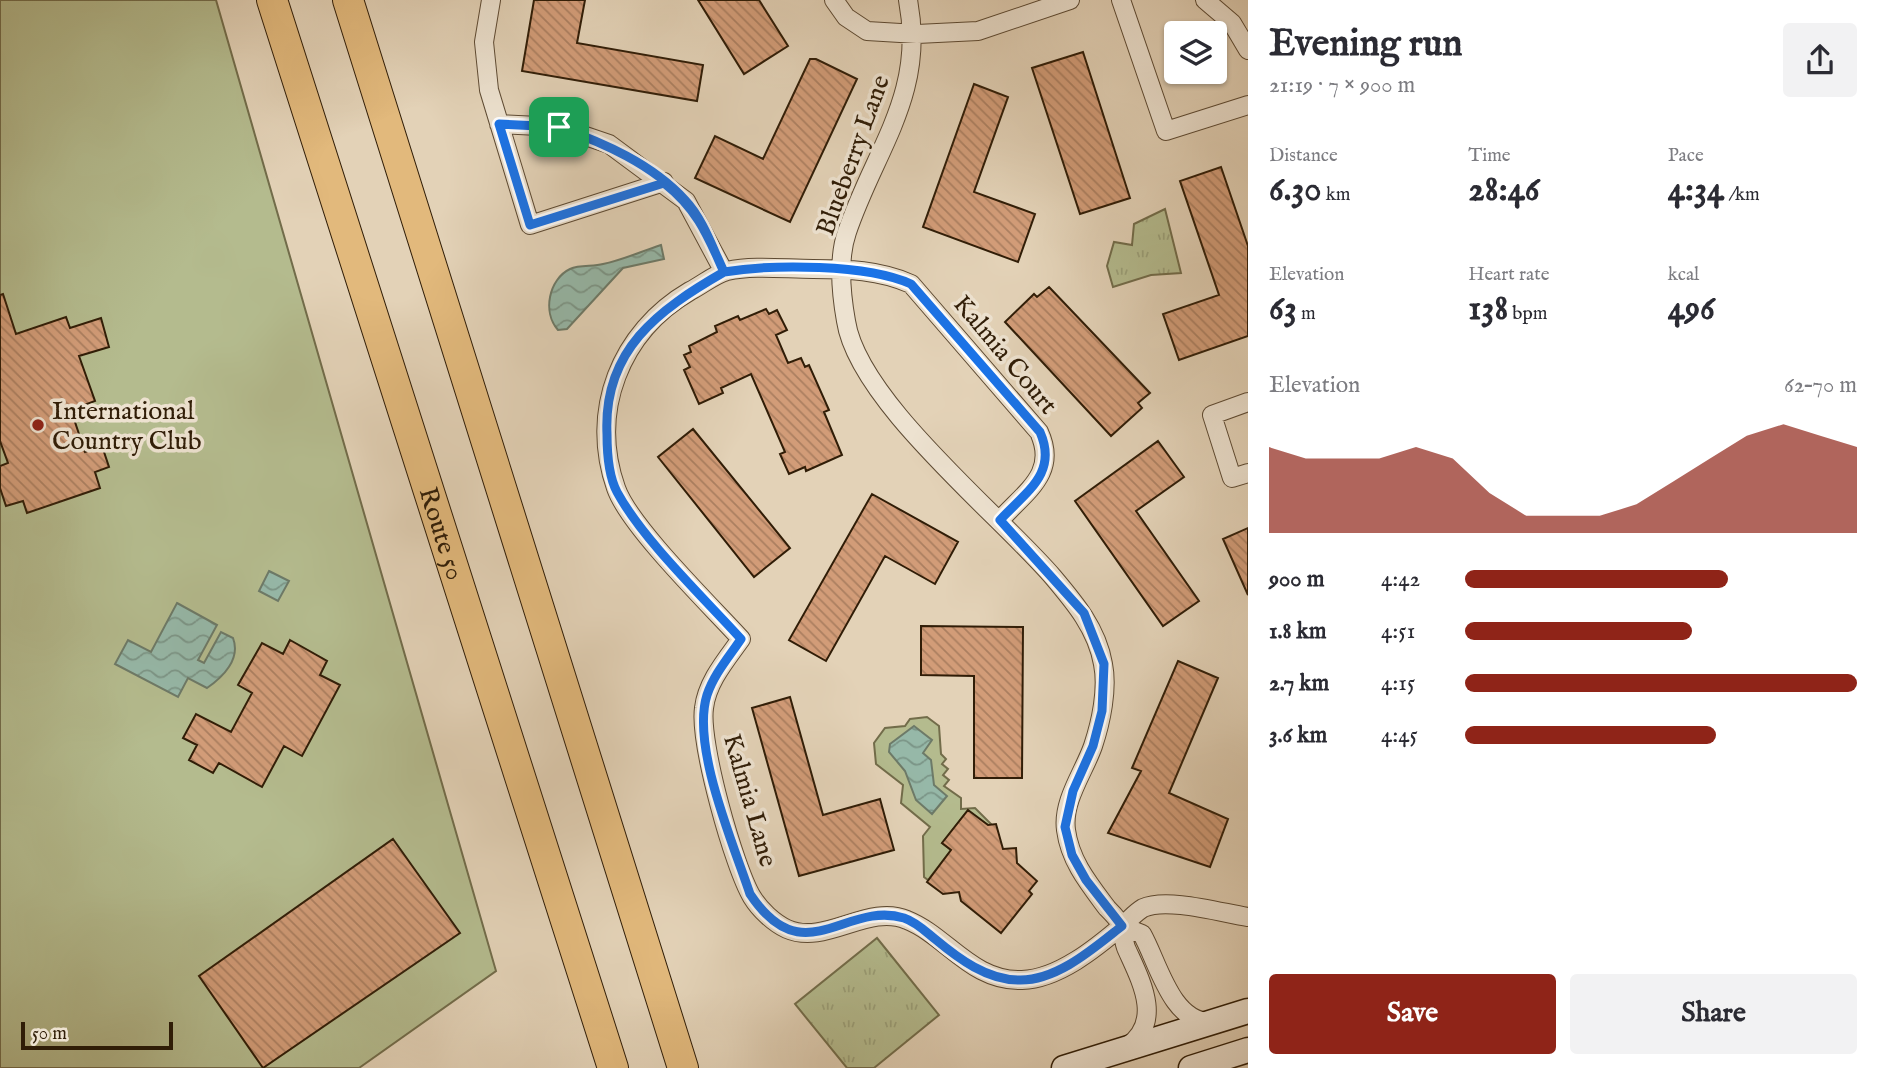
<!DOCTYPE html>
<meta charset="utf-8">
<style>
body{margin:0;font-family:"IM FELL English",serif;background:#f2f2f3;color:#2b2b33;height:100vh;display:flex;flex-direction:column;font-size:26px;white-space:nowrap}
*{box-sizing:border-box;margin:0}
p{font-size:23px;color:#7c7c81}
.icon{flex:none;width:38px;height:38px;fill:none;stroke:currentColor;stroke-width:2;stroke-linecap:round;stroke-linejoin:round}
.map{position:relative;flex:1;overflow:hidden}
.drawer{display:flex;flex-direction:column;background:#fff;width:630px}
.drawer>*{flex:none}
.tools{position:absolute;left:1164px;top:21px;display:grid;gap:14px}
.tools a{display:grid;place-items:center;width:63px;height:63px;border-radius:7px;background:#fff;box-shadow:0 2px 5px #0004;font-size:35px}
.scale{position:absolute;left:21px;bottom:18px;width:152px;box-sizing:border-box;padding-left:7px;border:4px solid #301d07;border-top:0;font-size:19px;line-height:24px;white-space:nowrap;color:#301d07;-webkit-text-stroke:5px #ede2d0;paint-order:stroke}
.pin{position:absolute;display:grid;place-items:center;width:60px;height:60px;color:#fff;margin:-30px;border-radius:14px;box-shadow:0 4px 10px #0006}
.round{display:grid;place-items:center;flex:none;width:74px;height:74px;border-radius:7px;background:#f2f2f3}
.overview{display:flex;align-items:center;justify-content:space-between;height:119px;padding:0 21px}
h1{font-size:38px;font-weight:700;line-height:52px}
.stats{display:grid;grid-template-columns:repeat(3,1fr);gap:10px;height:119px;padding:7px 21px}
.stats div{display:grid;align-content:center}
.stats b{font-size:35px;font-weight:700}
.stats small{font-size:19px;font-weight:400}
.stats p{font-size:19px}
.chart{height:196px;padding:14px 21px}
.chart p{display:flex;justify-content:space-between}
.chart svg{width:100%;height:126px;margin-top:7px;fill:#8f2418;opacity:.7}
.cta{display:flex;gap:14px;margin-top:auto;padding:14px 21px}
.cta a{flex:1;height:80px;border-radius:7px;background:#8f2418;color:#fff;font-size:28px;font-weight:700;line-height:80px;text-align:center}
.cta a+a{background:#f2f2f3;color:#2b2b33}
ul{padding:0 21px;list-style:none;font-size:23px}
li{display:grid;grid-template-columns:112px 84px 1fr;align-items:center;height:52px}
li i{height:18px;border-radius:9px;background:#8f2418}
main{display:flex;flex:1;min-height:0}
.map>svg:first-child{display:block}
.grass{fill:#b4bb8e;stroke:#726c4a;stroke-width:2}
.park{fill:url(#park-tufts);stroke:#726c4a;stroke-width:2}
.water{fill:url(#water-waves);stroke:#6d7a68;stroke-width:2}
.building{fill:url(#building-back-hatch);stroke:#301d07;stroke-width:2}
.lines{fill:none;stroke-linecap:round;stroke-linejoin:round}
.minor-casing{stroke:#5d4a33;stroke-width:20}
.secondary-casing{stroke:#301d07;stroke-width:27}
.trunk-casing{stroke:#301d07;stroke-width:32}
.minor{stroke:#ede2d0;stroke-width:18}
.secondary{stroke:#ede2d0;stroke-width:24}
.trunk{stroke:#e2b97c;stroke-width:30}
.route-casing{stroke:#fff;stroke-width:14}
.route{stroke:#1a73e8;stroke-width:9}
.poi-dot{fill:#8f2418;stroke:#ede2d0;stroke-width:2.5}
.labels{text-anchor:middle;stroke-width:7;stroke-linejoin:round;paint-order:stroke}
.street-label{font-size:26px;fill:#301d07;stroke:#ede2d0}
.poi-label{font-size:26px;fill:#301d07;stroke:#ede2d0;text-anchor:start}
</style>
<main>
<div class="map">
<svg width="1248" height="1068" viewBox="0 0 1248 1068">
<defs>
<pattern id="park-tufts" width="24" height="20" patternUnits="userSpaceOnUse" patternTransform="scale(1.75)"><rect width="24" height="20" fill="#b4bb8e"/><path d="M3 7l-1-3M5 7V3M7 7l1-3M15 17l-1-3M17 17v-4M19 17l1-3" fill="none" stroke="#9ba079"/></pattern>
<pattern id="water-waves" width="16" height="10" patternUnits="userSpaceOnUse" patternTransform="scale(1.75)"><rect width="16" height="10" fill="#96b8a8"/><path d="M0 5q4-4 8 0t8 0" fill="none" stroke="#7b9587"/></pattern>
<pattern id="building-back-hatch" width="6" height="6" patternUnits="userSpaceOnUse" patternTransform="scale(1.75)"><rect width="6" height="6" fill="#d29c78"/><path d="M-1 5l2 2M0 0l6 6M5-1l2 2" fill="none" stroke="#ab7f60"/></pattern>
</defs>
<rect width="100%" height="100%" fill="#e3d2b7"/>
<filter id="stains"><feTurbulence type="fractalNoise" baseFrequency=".00286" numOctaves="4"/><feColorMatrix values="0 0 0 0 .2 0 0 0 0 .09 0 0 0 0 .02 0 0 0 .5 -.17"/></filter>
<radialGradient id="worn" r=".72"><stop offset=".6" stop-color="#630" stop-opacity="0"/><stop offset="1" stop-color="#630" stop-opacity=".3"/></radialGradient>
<path class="grass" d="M0,0H216L496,971L359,1068H0Z
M927,717L939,726L941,754L946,759L942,764L948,769L943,775L949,780L944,786L961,798V809L975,808L992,825H988L971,813H966L942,843L951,850L928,880L924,877L923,836L930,827L901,803L903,785L876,764L874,743L885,728L905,726L910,719Z"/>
<path class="park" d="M1165,209L1181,273L1151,275L1113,287L1107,266L1114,242L1132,245L1134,224Z
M877,938L939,1015L874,1068H847L795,1004Z"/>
<path class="water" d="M661,245L664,259L623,268L567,329L558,330C542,312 549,279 570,269C580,264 593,267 603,264C623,260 642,251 661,245Z
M269,571L289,581L278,601L259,591Z
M177,603L217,625L198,660L204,663L221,632L233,638C241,659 223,677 207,688L188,678L178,697L115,664L128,640L151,652Z
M914,726L932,740L923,753L931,760L934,785L947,796L932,814L916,800L905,771L889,752L890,744Z"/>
<path class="building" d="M534,0H585L577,43L703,65L697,101L522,71Z
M698,0H759L788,46L744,74Z
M1083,52L1130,198L1080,214L1032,68Z
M810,59H816L857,79L790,222L695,178L715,136L763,159Z
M974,84L1008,97L974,192L1035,214L1018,262L923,227Z
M1221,167L1248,246V336L1179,360L1163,314L1219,295L1180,181Z
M1049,287L1150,393L1138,403L1142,408L1111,436L1005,322L1034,294L1037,297Z
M3,294L16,334L66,317L70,328L101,318L109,347L79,356L95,401L71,410L85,452L102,446L109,467L95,472L100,488L27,513L23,501L6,506L0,488V466L8,463L0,441V295Z
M766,309L769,314L777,310L787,330L776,335L788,363L801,358L805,367L809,365L829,410L824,412L842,455L806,471L805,467L789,474L780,454L785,452L751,374L721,388L723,393L699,404L684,370L690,367L684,355L691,352L689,346L717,332L715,326L738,316L740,320Z
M693,429L790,548L754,577L658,457Z
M1158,441L1184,477L1136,511L1199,601L1163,626L1075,501Z
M872,494L958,542L935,584L885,556L826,661L789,640Z
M1248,528V595L1223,539Z
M921,626L1023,627L1022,778H974V676L921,675Z
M290,640L327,661L320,675L340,685L302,756L284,746L262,787L219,763L213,773L189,760L197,745L183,738L196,714L231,732L252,693L238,685L262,643L283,654Z
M1178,661L1218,678L1169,793L1228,819L1210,867L1108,833L1141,771L1132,768Z
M790,697L823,815L880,799L894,850L799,876L752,708Z
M968,810L988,825L996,824L1003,849L1016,848L1017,863L1037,881L1029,891L1032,894L1001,933L961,901L959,892L943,894L927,882L951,850L942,843Z
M393,839L460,933L263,1068L199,976Z"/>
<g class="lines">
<g class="minor-casing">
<path id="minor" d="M491,0L484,42L489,90L530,225L664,182
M834,0L846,17L867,31L917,34L978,31L1070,0
M908,0C926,94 875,149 847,232C838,258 841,293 846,321C858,401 998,513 1053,577C1075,603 1097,629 1103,664C1108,689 1101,722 1093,746C1084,772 1062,801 1066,830C1070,861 1089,884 1107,908C1112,913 1120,921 1122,927C1124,934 1123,942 1127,950C1141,981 1163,1021 1128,1046
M1121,0L1166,131L1248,105
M1205,0L1232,23L1248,50
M499,124L559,127L609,144L686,201L724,272
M1248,402L1212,415L1232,478L1248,473
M1000,520C1026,491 1058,473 1039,432L911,284C880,270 847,269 813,269C785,269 754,265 727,271C715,274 702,285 690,291C620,332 589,411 616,488C629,526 711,606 741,639C726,660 707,682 704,708C699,743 734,867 752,897C760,910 774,923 787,929C826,946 868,903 907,920C947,936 972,982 1022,980C1058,979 1096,948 1123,925C1129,920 1136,912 1143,908C1167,897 1222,913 1248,917
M1122,926L1142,934C1158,962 1171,1022 1210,1022"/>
</g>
<g class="secondary-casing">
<path id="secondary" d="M1064,1068L1248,1011
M1191,1068L1248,1050"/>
</g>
<g class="trunk-casing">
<g id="trunk">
<path id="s1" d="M272,0L613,1068"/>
<path d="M348,0L683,1068"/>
</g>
</g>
<use href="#minor" class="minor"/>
<use href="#secondary" class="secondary"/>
<use href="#trunk" class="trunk"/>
</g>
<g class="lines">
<g class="route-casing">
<path id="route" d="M559,127C604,143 652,164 685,200C703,219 713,249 724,272C658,310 603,350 607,434C607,453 608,475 617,492C643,540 704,598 741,639C729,657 714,674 707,695C691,746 733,843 750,894C804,975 845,900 904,918C916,922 925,931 935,939C959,959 987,980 1019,980C1057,981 1094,948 1122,926L1086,880L1072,855L1065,827L1073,791L1093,746L1102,711L1104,664L1084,613L1000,520C1027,491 1058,473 1040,432L911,284C867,264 773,264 724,272C707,234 697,209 664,183L530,225L499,124L559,127"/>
</g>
<use href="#route" class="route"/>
</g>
<circle class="poi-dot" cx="38" cy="425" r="7"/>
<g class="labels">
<g class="street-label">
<text transform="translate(852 155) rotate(-70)" y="9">Blueberry Lane</text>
<text transform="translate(1006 354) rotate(50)" y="9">Kalmia Court</text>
<text dy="9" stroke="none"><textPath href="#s1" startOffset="560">Route 50</textPath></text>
<text transform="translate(751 800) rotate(74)" y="9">Kalmia Lane</text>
</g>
<g class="poi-label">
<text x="52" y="419">International<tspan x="52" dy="30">Country Club</tspan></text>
</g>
</g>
<rect width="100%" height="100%" filter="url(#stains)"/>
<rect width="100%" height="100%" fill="url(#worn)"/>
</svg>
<div class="tools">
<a><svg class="icon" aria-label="layers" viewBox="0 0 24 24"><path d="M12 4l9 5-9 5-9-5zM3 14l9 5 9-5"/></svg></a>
</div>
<div class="scale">50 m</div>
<div class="pin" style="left:559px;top:127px;background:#1e9e55"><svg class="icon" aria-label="arrive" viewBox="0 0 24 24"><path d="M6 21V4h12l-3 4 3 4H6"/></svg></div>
</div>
<section class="drawer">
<div class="overview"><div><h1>Evening run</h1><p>21:19 · 7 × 900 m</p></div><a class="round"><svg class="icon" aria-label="share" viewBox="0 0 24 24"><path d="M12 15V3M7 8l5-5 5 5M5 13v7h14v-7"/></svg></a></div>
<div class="stats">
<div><p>Distance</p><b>6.30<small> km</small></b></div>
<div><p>Time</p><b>28:46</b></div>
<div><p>Pace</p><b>4:34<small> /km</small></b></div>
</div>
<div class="stats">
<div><p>Elevation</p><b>63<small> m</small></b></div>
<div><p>Heart rate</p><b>138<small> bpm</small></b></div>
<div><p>kcal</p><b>496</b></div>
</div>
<div class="chart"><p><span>Elevation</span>62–70 m</p>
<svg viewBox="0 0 160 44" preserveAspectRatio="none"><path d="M0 44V14L10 18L20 18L30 18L40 14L50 18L60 30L70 38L80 38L90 38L100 34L110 26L120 18L130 10L140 6L150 10L160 14V44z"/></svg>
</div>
<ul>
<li><b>900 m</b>4:42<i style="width:67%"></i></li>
<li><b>1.8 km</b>4:51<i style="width:58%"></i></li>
<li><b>2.7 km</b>4:15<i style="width:100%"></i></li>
<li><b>3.6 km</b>4:45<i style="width:64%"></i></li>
</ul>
<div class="cta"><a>Save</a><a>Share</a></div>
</section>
</main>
